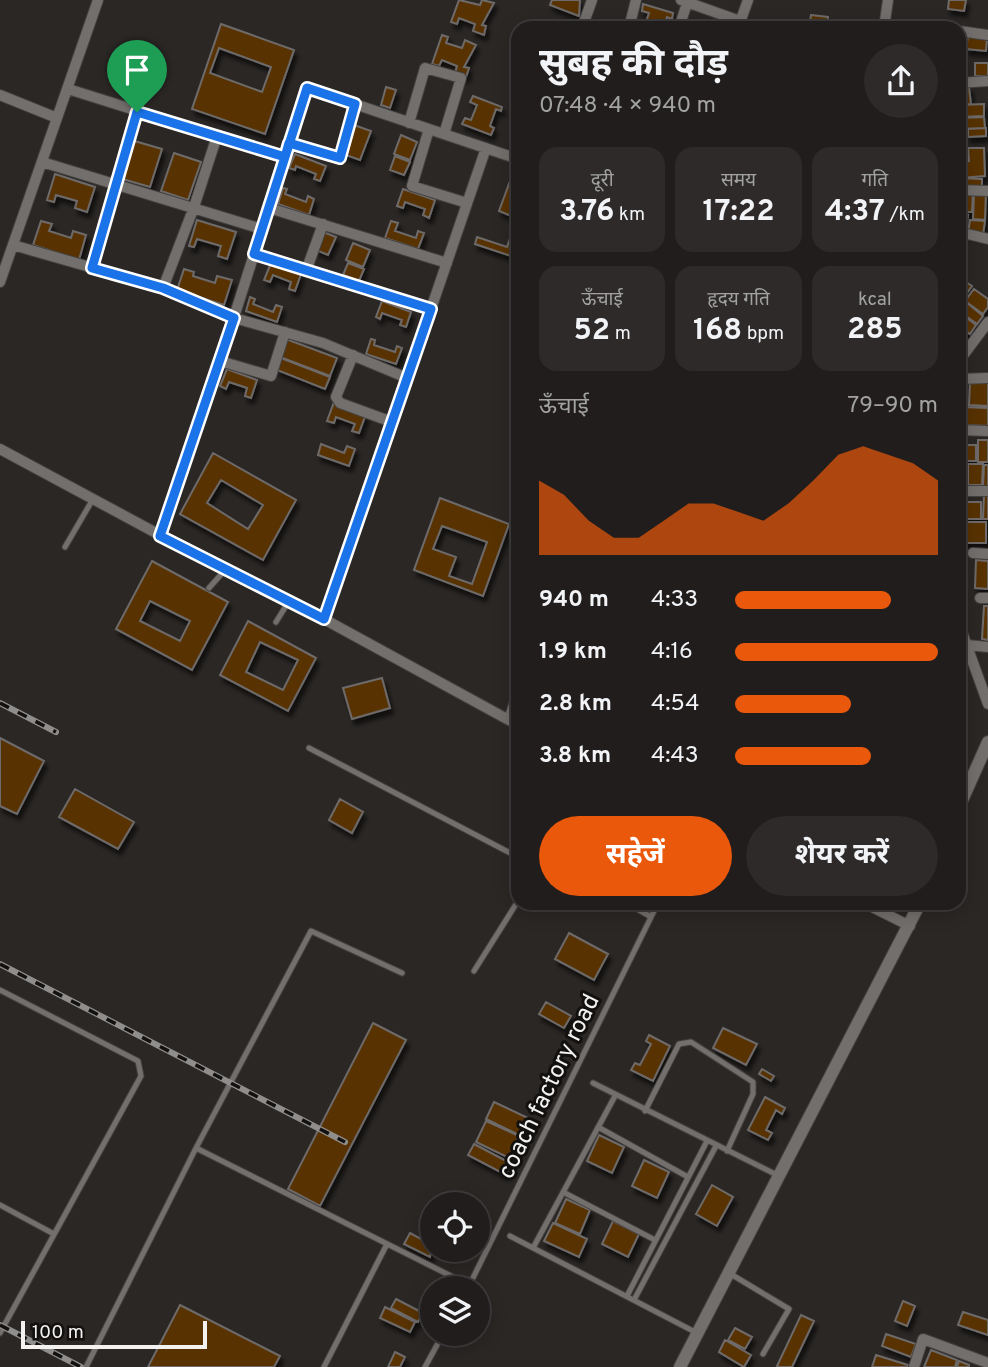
<!DOCTYPE html>
<html lang="hi">
<meta charset="utf-8">
<style>
body{margin:0;font-family:Overpass,"Noto Sans Devanagari",sans-serif;background:#2d2a29;color:#f1f3f6;height:100vh;display:flex;flex-direction:column;font-size:26px;white-space:nowrap}
*{box-sizing:border-box;margin:0}
p{font-size:23px;color:#a2a2a3}
.icon{flex:none;width:38px;height:38px;fill:none;stroke:currentColor;stroke-width:2;stroke-linecap:round;stroke-linejoin:round}
.map{position:relative;flex:1;overflow:hidden}
.sheet{position:absolute;left:511px;top:21px;width:455px;height:889px;display:flex;flex-direction:column;background:#201d1c;border-radius:21px;box-shadow:0 4px 18px #0003,0 0 0 2px #3d3b3b}
.sheet>*{flex:none}
.buttons{position:absolute;left:420px;top:1192px;display:grid;gap:14px}
.buttons a{display:grid;place-items:center;width:70px;height:70px;border-radius:50%;background:#201d1c;box-shadow:0 4px 18px #0003,0 0 0 2px #3d3b3b;font-size:35px}
.scale{position:absolute;left:21px;bottom:18px;width:186px;box-sizing:border-box;padding-left:7px;border:4px solid #f4f2f1;border-top:0;font-size:19px;line-height:24px;white-space:nowrap;color:#f4f2f1;-webkit-text-stroke:5px #121110;paint-order:stroke}
.pin{position:absolute;display:grid;place-items:center;width:60px;height:60px;color:#fff;margin:-72px -30px;border-radius:50% 50% 50% 0;rotate:-45deg;box-shadow:0 0 7px #0007}
.pin .icon{rotate:45deg}
.round{display:grid;place-items:center;flex:none;width:74px;height:74px;border-radius:37px;background:#2d2a29}
.head{display:flex;align-items:center;justify-content:space-between;height:119px;padding:0 28px}
h1{font-size:38px;font-weight:700;line-height:52px}
.figures{display:grid;grid-template-columns:repeat(3,1fr);gap:10px;height:119px;padding:7px 28px}
.figures div{display:grid;align-content:center;border-radius:18px;background:#2d2a29;text-align:center}
.figures b{font-size:30px;font-weight:700}
.figures small{font-size:19px;font-weight:400}
.figures p{font-size:19px}
.chart{height:196px;padding:14px 28px}
.chart p{display:flex;justify-content:space-between}
.chart svg{width:100%;height:126px;margin-top:7px;fill:#ea580c;opacity:.7}
.cta{display:flex;gap:14px;margin-top:auto;padding:14px 28px}
.cta a{flex:1;height:80px;border-radius:42px;background:#ea580c;color:#fff;font-size:28px;font-weight:700;line-height:80px;text-align:center}
.cta a+a{background:#2d2a29;color:#f1f3f6}
ul{padding:0 28px;list-style:none;font-size:23px}
li{display:grid;grid-template-columns:112px 84px 1fr;align-items:center;height:52px}
li i{height:18px;border-radius:9px;background:#ea580c}
.map>svg:first-child{display:block}
.building{fill:#583306;stroke:#6e6b69;stroke-width:2;fill-rule:evenodd;filter:url(#shadow)}
.lines{fill:none;stroke-linecap:round;stroke-linejoin:round}
.service-casing{stroke:#444241;stroke-width:7}
.minor-casing{stroke:#444241;stroke-width:12}
.tertiary-casing{stroke:#444241;stroke-width:14}
.service{stroke:#726f6d;stroke-width:5}
.minor{stroke:#726f6d;stroke-width:10}
.tertiary{stroke:#726f6d;stroke-width:12}
.rail-casing{stroke:#908e8c;stroke-width:6}
.rail{stroke:#121110;stroke-width:3.5;stroke-dasharray:10;stroke-linecap:butt}
.route-casing{stroke:#fff;stroke-width:14}
.route{stroke:#1a73e8;stroke-width:9}
.labels{text-anchor:middle;stroke-width:6;stroke-linejoin:round;paint-order:stroke}
.street-label{font-size:24px;fill:#f4f2f1;stroke:#121110}
</style>
<div class="map">
<svg width="988" height="1367" viewBox="0 0 988 1367">
<defs>
<filter id="shadow"><feDropShadow dx="3" dy="5.5" stdDeviation="2" flood-color="#0009"/></filter>
</defs>
<rect width="100%" height="100%" fill="#2a2725"/>
<path class="building" d="M459,0L480,5L482,0L494,3L482,25L486,26L484,35L473,31L475,24L459,18L457,24L451,22Z
M552,0H580L579,16L550,5Z
M949,0H966L964,11L948,9Z
M643,4L673,13L672,19L667,17L664,28H644L649,13L642,11Z
M811,15L828,17L827,28H809Z
M839,20L854,21V28H838Z
M857,23L877,25V28H856Z
M221,24L294,50L265,134L192,109ZM219,48L271,67L262,92L210,73Z
M442,35L448,37L446,43L462,48L465,40L476,45L464,67L469,68L466,77L455,73L457,66L442,60L439,66L432,64Z
M968,36L987,39L986,51L966,49Z
M975,63H988V76H975Z
M386,87L396,90L390,108L381,105Z
M969,87L971,104L959,105V88Z
M473,96L502,107L501,111L496,109L490,126L494,128L491,135L462,124L465,118L471,120L477,105L470,102Z
M984,104V116L959,117V105Z
M984,117L985,128L959,129V118Z
M354,125L371,131L360,160L343,154Z
M986,128V136L968,137V129Z
M513,133L518,135V143L510,140Z
M401,135L417,142L410,160L394,154Z
M131,140L162,149L150,187L119,178Z
M968,148H984L985,176L961,178L960,162L969,161Z
M174,153L201,162L188,200L161,191Z
M295,154L326,166L320,181L314,179L316,174L296,166L295,170L289,168Z
M395,156L410,162L404,175L390,170Z
M513,173L518,175L516,218L499,211Z
M55,174L95,187L87,212L75,208L77,201L56,195L54,202L47,200Z
M959,178L982,179V188L959,187Z
M283,188L287,189L285,194L306,202L308,196L314,199L309,215L278,204Z
M403,189L435,200L429,218L423,215L425,209L405,202L403,208L397,206Z
M959,192H973L972,212H959Z
M974,193H986L985,220L973,219Z
M959,214L968,215L966,230H959Z
M197,220L236,232L227,259L218,256L221,246L197,239L194,247L189,246Z
M970,220L985,221L983,235L968,233Z
M41,221L52,224L49,231L71,238L73,231L86,235L79,260L33,245Z
M391,221L398,223L395,231L416,238L418,231L424,233L418,249L385,238Z
M323,232L336,237L328,255L316,250Z
M512,233L518,236L514,257L475,244L477,237L507,247Z
M353,243L370,250L363,267L346,260Z
M271,263L301,274L295,291L289,289L291,282L273,275L270,282L264,280Z
M348,263L364,269L359,281L343,275Z
M184,269L194,272L193,276L215,283L217,276L232,280L224,305L177,290Z
M964,281L972,286L962,300L959,288Z
M974,289L988,299V307L983,314L965,301Z
M250,297L255,299L253,304L273,312L276,305L282,307L277,322L246,311Z
M382,301L411,312L406,327L400,325L402,320L382,313L380,319L376,317Z
M966,302L983,316L977,324L959,311Z
M959,312L976,325L970,334L959,326Z
M959,327L968,333L964,339L959,335Z
M286,339L337,358L330,376L280,357Z
M371,339L375,340L374,345L395,352L397,346L402,348L396,364L366,354Z
M281,358L330,377L325,389L277,370Z
M227,369L257,380L251,398L245,396L247,388L229,382L226,389L220,386Z
M970,382L988,383V406L969,405Z
M334,402L366,414L359,433L352,431L355,424L336,417L334,423L327,421Z
M963,407L988,408V426L962,425Z
M978,440H988V462H978Z
M321,444L344,453L347,446L355,449L349,466L318,455Z
M959,445H976V461H959Z
M213,453L296,500L263,560L180,514ZM221,480L263,505L248,529L207,503Z
M968,464H983L982,485H968Z
M959,465H967V485H959Z
M984,465H988V487H983Z
M984,494L988,495V519H983Z
M440,498L509,524L483,596L414,570ZM442,526L487,542L472,584L449,576L456,557L433,549Z
M959,502H981V519H959Z
M962,522H986V543H962Z
M976,560L988,561V589L975,588Z
M152,561L228,602L192,670L116,629ZM150,601L190,621L180,641L140,621Z
M984,606H988V640L982,639Z
M248,621L316,658L288,711L220,675ZM260,642L298,660L283,690L246,672Z
M382,678L390,708L352,719L343,688Z
M0,738L44,761L17,814L0,806Z
M75,789L134,822L118,849L59,817Z
M340,799L363,812L352,833L329,820Z
M569,933L608,954L594,980L555,959Z
M546,1002L571,1016L564,1028L539,1014Z
M373,1023L406,1040L320,1206L288,1189Z
M723,1028L757,1044L746,1065L713,1048Z
M649,1035L670,1046L653,1081L631,1070L635,1063L640,1065L651,1044L646,1041Z
M762,1069L774,1076L771,1081L759,1074Z
M765,1097L785,1108L782,1114L776,1110L766,1130L772,1133L768,1140L748,1130Z
M494,1102L528,1118L519,1135L486,1119Z
M486,1121L519,1136L509,1158L476,1142Z
M599,1135L624,1147L612,1173L587,1161Z
M474,1144L512,1164L506,1175L468,1155Z
M644,1160L669,1172L657,1198L632,1186Z
M712,1185L733,1197L717,1226L696,1214Z
M566,1199L590,1210L580,1234L555,1223Z
M613,1221L639,1234L628,1257L602,1244Z
M553,1223L587,1239L579,1257L544,1241Z
M410,1233L432,1245L430,1257L404,1244Z
M396,1299L423,1313L418,1322L391,1308Z
M903,1301L915,1306L907,1326L895,1321Z
M180,1305L280,1356L274,1367H148Z
M385,1307L415,1322L410,1332L380,1318Z
M963,1312L988,1320V1335L958,1325Z
M801,1315L814,1321L792,1367H779L777,1366Z
M735,1328L752,1337L745,1349L728,1340Z
M886,1334L916,1344L911,1357L882,1346Z
M725,1340L751,1355L744,1367L719,1352Z
M931,1350L957,1360L955,1367H924Z
M395,1352L405,1357L400,1367H388Z
M876,1355L911,1366V1367H872Z
M959,1361L969,1365V1367H957Z"/>
<g class="lines">
<g class="service-casing">
<path id="service" d="M65,547L93,499
M209,588L225,570
M276,622L289,601
M309,748L518,857
M627,903L651,917
M474,971L518,901
M0,990L138,1061L141,1076L0,1333
M593,1083L779,1176
M645,1111L679,1044L691,1042L753,1082V1094L727,1151
M598,1127L688,1177
M196,1148L469,1285
M563,1192L655,1240
M0,1205L54,1234
M510,1236L697,1333
M533,1248L615,1096
M729,1273L789,1309L763,1354
M468,1288L658,903
M627,1296L707,1141
M634,1300L716,1146
M86,1367L196,1148L311,931L402,973
M324,1367L387,1244
M425,1367L443,1334"/>
</g>
<g class="minor-casing">
<path id="minor" d="M681,0L740,21
M778,26L787,28
M582,28L592,0
M629,28L636,0
M679,28L688,0
M738,28L748,0
M884,28L888,0
M959,31L988,35
M959,83L988,81
M68,89L285,157
M0,95L57,118
M409,123L425,68L461,78L444,134
M429,129L412,186L467,203
M289,143L340,158L355,104
M42,162L262,229
M959,190L988,191
M269,208L447,263
M959,232L988,239
M13,245L163,288L234,318L323,343L407,378
M254,254L431,309
M92,268L137,112
M306,271L323,224
M0,282L98,0
M163,288L194,207L217,136
M353,355L336,397L340,403L392,422
M220,361L271,376L285,332
M959,361L988,322
M959,379L988,378
M959,430L988,431
M0,449L225,570L289,600L518,725
M959,491H988
M160,535L220,361L307,88L518,159
M973,553L988,554
M980,598H988
M325,619L486,148
M959,624L988,704
M967,645L988,647
M509,720L518,692
M864,903L910,926
M914,1367L923,1339L988,1363"/>
</g>
<g class="tertiary-casing">
<path id="tertiary" d="M959,807L988,742
M680,1367L920,903"/>
</g>
<use href="#service" class="service"/>
<use href="#minor" class="minor"/>
<use href="#tertiary" class="tertiary"/>
<g class="rail-casing">
<path id="rail" d="M0,703L56,732
M0,964L345,1142
M0,1325L81,1367"/>
</g>
<use href="#rail" class="rail"/>
</g>
<g class="lines">
<g class="route-casing">
<path id="route" d="M137,112L92,268L163,288L234,318L160,536L324,619L431,309L254,254L285,157L289,143L340,158L355,104L307,88L285,157L137,112"/>
</g>
<use href="#route" class="route"/>
</g>
<g class="labels">
<g class="street-label">
<text transform="translate(548 1086) rotate(-64)" y="8">coach factory road</text>
</g>
</g>
</svg>
<div class="buttons">
<a><svg class="icon" aria-label="locate" viewBox="0 0 24 24"><circle cx="12" cy="12" r="6"/><path d="M12 2v4M12 18v4M2 12h4M18 12h4"/></svg></a>
<a><svg class="icon" aria-label="layers" viewBox="0 0 24 24"><path d="M12 4l9 5-9 5-9-5zM3 14l9 5 9-5"/></svg></a>
</div>
<div class="scale">100 m</div>
<div class="pin" style="left:137px;top:112px;background:#1e9e55"><svg class="icon" aria-label="arrive" viewBox="0 0 24 24"><path d="M6 21V4h12l-3 4 3 4H6"/></svg></div>
<section class="sheet">
<div class="head"><div><h1>सुबह की दौड़</h1><p>07:48 · 4 × 940 m</p></div><a class="round"><svg class="icon" aria-label="share" viewBox="0 0 24 24"><path d="M12 15V3M7 8l5-5 5 5M5 13v7h14v-7"/></svg></a></div>
<div class="figures">
<div><p>दूरी</p><b>3.76<small> km</small></b></div>
<div><p>समय</p><b>17:22</b></div>
<div><p>गति</p><b>4:37<small> /km</small></b></div>
</div>
<div class="figures">
<div><p>ऊँचाई</p><b>52<small> m</small></b></div>
<div><p>हृदय गति</p><b>168<small> bpm</small></b></div>
<div><p>kcal</p><b>285</b></div>
</div>
<div class="chart"><p><span>ऊँचाई</span>79–90 m</p>
<svg viewBox="0 0 160 44" preserveAspectRatio="none"><path d="M0 44V18L10 23L20 32L30 38L40 38L50 32L60 26L70 26L80 29L90 32L100 26L110 18L120 9L130 6L140 9L150 12L160 18V44z"/></svg>
</div>
<ul>
<li><b>940 m</b>4:33<i style="width:77%"></i></li>
<li><b>1.9 km</b>4:16<i style="width:100%"></i></li>
<li><b>2.8 km</b>4:54<i style="width:57%"></i></li>
<li><b>3.8 km</b>4:43<i style="width:67%"></i></li>
</ul>
<div class="cta"><a>सहेजें</a><a>शेयर करें</a></div>
</section>
</div>
